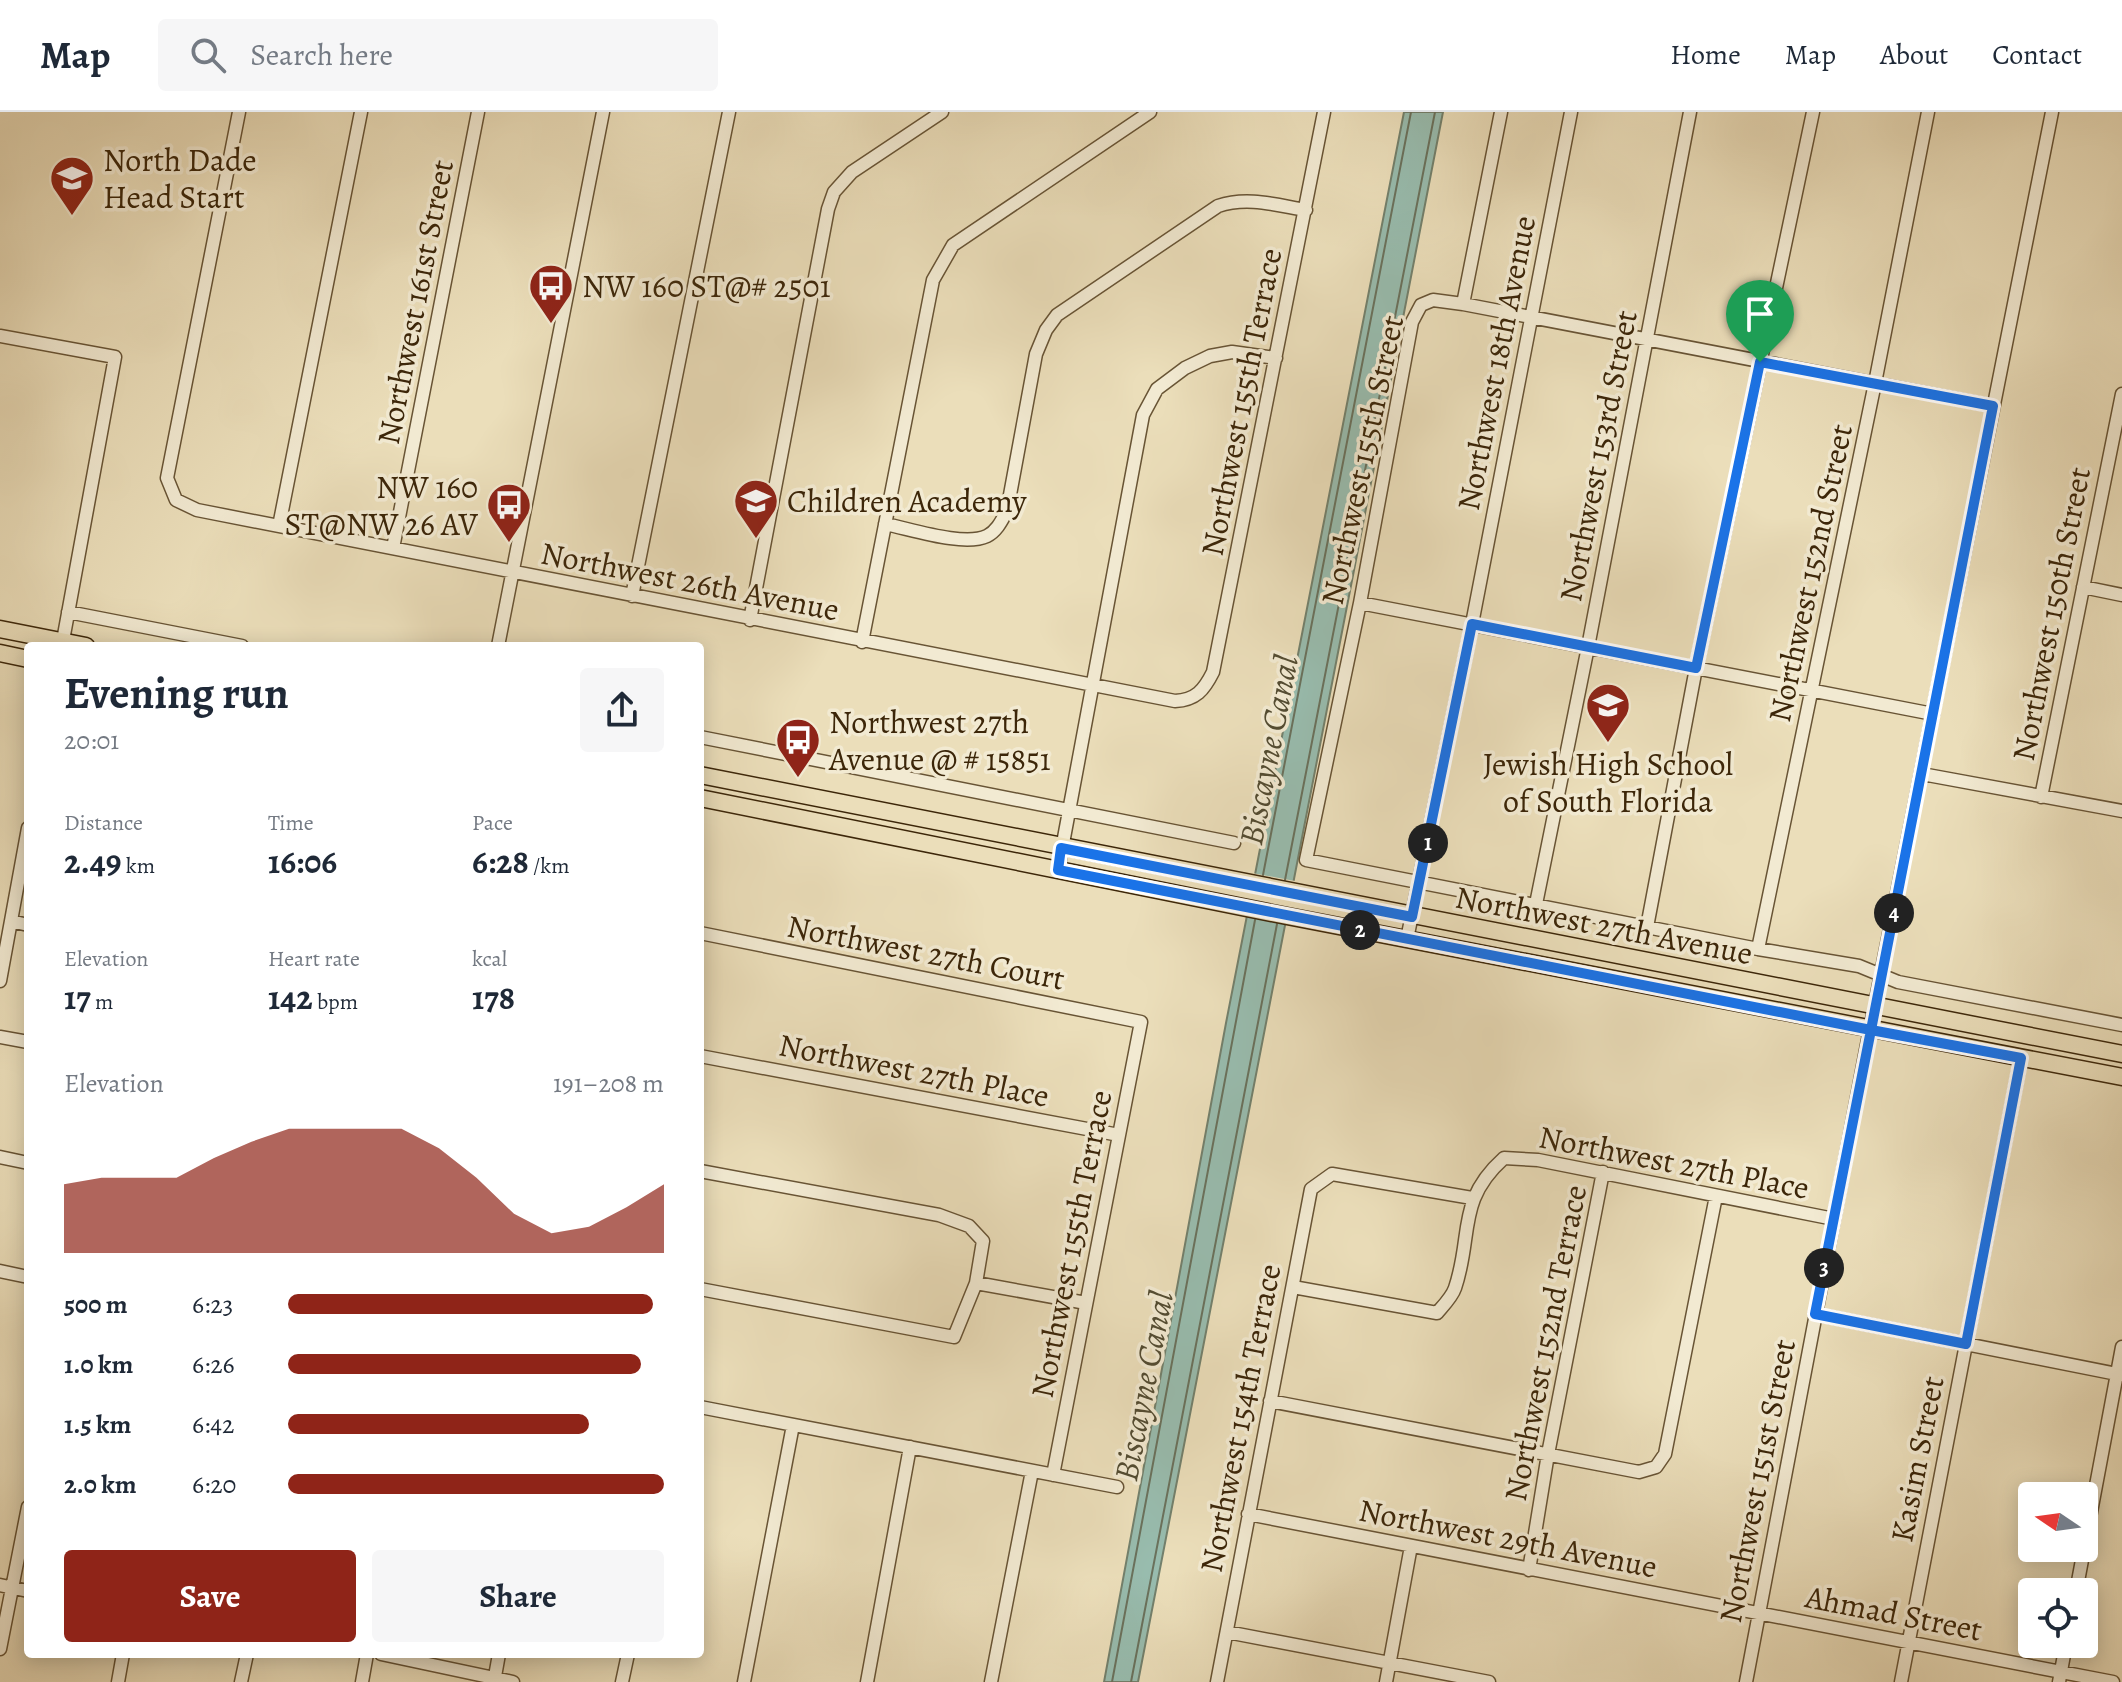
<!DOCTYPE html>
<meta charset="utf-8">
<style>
body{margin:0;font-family:Alegreya,serif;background:#f6f6f7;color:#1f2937;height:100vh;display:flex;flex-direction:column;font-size:30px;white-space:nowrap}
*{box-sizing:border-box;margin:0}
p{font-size:26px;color:#747a83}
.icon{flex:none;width:44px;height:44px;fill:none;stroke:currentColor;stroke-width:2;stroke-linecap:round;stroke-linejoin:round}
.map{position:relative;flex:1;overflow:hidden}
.panel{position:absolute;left:24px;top:530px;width:680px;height:1016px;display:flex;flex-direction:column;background:#fff;border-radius:8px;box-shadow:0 4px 20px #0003}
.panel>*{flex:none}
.needle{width:52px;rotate:283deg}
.tools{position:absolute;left:2018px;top:1370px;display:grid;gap:16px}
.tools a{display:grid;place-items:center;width:80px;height:80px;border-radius:8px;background:#fff;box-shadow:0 4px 20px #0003;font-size:40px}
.pin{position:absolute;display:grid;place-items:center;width:68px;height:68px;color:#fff;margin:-82px -34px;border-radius:50% 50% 50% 0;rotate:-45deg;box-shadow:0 0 8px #0007}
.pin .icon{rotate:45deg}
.km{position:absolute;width:40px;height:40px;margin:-20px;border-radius:50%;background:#222;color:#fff;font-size:22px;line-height:40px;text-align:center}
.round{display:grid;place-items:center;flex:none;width:84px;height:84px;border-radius:8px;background:#f6f6f7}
.head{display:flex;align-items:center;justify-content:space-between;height:136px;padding:0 40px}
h1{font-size:44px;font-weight:700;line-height:60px}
.metrics{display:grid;grid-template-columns:repeat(3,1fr);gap:12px;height:136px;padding:8px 40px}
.metrics div{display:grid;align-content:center}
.metrics b{font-size:34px;font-weight:700}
.metrics small{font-size:22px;font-weight:400}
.metrics p{font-size:22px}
.chart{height:224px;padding:16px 40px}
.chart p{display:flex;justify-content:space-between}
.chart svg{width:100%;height:144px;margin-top:8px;fill:#8f2418;opacity:.7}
.cta{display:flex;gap:16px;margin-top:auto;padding:16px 40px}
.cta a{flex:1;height:92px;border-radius:8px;background:#8f2418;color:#fff;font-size:32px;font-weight:700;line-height:92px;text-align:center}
.cta a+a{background:#f6f6f7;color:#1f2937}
ul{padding:0 40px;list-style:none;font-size:26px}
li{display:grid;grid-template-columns:128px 96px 1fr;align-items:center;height:60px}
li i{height:20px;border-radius:10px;background:#8f2418}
header{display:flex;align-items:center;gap:48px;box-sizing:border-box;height:112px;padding:0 40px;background:#fff;border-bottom:2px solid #e0e1e3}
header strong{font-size:38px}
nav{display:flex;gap:44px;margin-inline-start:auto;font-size:28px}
.search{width:560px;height:72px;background:#f6f6f7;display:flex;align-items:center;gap:20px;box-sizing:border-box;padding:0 28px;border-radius:8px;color:#747a83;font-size:30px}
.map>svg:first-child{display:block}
.water{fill:#98bcae;stroke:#73806c;stroke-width:2}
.pier{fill:#ebdeba}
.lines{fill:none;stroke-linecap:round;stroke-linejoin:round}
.shore{stroke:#6a715c;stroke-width:2}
.minor-casing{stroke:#685435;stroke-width:15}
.major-casing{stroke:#3c2609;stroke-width:19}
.minor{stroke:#f2ead2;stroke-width:12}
.major{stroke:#ebdeba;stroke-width:16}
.route-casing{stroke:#fff;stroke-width:16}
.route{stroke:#1a73e8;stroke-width:10}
.labels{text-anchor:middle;stroke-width:7;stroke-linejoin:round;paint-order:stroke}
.poi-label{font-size:32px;fill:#3c2609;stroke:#f2ead2;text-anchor:start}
.street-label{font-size:32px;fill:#3c2609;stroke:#f2ead2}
.water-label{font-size:34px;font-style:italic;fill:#534c32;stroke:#f2ead2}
</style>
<header>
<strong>Map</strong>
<div class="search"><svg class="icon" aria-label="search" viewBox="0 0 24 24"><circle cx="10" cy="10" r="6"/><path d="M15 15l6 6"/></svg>Search here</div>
<nav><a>Home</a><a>Map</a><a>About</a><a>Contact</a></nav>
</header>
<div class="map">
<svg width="2122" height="1570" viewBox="0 0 2122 1570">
<rect width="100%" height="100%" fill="#ebdeba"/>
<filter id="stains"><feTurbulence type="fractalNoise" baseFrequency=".0025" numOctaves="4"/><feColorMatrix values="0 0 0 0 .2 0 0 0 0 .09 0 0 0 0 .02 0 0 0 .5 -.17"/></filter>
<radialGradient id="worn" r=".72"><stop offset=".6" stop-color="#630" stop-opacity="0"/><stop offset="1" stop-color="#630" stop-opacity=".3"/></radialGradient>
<path class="water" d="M1404,0H1443L1138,1570H1104L1226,911Z"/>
<path class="pier" d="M1252,761L1295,769L1287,812L1243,804Z"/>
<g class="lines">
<path class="shore" d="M1263,763L1411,0
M1285,768L1435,0
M1112,1570L1255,808
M1131,1570L1277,812"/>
<g class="minor-casing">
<path id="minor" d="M239,0L167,366L176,388L197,398L1175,589C1196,588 1204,578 1213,560L1324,0
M1463,192L1501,0
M0,224L115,245L62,534
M1993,294L1463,192L1433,188L1421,193L1412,210L1360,491L1306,748L1758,837L1859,854L1898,870L2122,913
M885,412C911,417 964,435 987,424C997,419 1002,408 1007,399L1036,242L1046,218L1057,203L1218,94C1247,84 1276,93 1306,98
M279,414L361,0
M393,436L478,0
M2083,475L2122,483
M632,484L729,0
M1360,491L1933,602
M68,500L242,534
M750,508L828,97L834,80L852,60L942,0
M862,530L933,168L953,133L1150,0
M498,534L603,0
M700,625L1234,731
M1922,662L2122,699
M2041,685L2122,282
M1058,758L1143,303L1157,277L1185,256L1210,244L1232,240L1276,246
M1536,792L1588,535L1690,0
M11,809L28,813
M1647,815L1696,556L1813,0
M700,821L1141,910L1053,1363
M1407,827L1472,512L1571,0
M1758,837L1875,271L1928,0
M0,869L28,716
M0,925L28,930
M700,944L1119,1023
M0,1045L28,1051
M700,1059L939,1103L969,1114L983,1129L976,1171L954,1225L700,1177
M0,1159L28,1165
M976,1171L1086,1191
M1293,1175L1437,1201C1443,1194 1452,1185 1455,1176C1473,1123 1456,1089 1504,1046L1538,1048L1834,1107
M1815,1202L2122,1263
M1270,1289L1639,1360L1656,1355L1665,1342L1716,1084
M700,1295L1117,1375
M1248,1402L2113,1570
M1529,1458L1548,1342L1603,1060
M0,1473L28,1479
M2076,1480L2122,1235
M1227,1520L1489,1570
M0,1537L28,1395
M381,1542L513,1570
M118,1570L123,1542
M241,1570L247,1542
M362,1570L367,1542
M494,1570L499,1542
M622,1570L628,1542
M744,1570L793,1313
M867,1570L910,1335
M991,1570L1032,1359
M1217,1570L1311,1077L1332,1062L1472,1086
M1386,1570L1411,1434
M1746,1570L1867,933L2052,0
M1901,1570L2021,946
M2059,1570L2066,1532"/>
</g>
<g class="major-casing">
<path id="major" d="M0,517L86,534
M0,541L28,547
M700,663L2122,942
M700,686L1287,804L2122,965"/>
</g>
<use href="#minor" class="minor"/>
<use href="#major" class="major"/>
</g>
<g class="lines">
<g class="route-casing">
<path id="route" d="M1760,250L1696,556L1472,512L1412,805L1061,736L1058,758L1871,918L1815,1202L1966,1232L2021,946L1871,918L1993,294L1760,250"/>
</g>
<use href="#route" class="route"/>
</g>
<defs>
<g id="school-pin" transform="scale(2.3)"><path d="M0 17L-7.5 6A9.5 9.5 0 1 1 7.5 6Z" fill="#8f2418" stroke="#f2ead2"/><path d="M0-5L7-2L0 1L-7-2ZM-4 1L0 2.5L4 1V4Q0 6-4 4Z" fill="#fff"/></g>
<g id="bus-pin" transform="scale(2.3)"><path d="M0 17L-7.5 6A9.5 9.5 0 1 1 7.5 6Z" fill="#8f2418" stroke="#f2ead2"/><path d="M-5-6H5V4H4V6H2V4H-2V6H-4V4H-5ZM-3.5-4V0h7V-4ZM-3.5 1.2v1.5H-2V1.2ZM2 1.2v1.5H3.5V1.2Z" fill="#fff"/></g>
</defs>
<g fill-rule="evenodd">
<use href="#school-pin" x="72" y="66"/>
<use href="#bus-pin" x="551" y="174"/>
<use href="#school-pin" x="756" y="389"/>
<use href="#bus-pin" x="509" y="393"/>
<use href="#school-pin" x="1608" y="593"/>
<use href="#bus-pin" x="798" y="628"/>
</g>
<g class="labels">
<g class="poi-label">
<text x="103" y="59">North Dade<tspan x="103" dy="37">Head Start</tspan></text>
<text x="582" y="185">NW 160 ST@# 2501</text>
<text x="478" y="386" text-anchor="end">NW 160<tspan x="478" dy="37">ST@NW 26 AV</tspan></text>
<text x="787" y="400">Children Academy</text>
<text x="829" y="621">Northwest 27th<tspan x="829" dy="37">Avenue @ # 15851</tspan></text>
<text x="1608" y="663" text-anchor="middle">Jewish High School<tspan x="1608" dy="37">of South Florida</tspan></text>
</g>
<g class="street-label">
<text transform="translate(415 190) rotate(-79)" y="11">Northwest 161st Street</text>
<text transform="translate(1496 251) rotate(-79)" y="11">Northwest 18th Avenue</text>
<text transform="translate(1241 290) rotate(-79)" y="11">Northwest 155th Terrace</text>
<text transform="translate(1598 344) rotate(-79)" y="11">Northwest 153rd Street</text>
<text transform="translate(1362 348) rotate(-78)" y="11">Northwest 155th Street</text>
<text transform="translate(1810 461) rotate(-78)" y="11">Northwest 152nd Street</text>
<text transform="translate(690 469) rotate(11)" y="11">Northwest 26th Avenue</text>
<text transform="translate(2051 502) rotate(-79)" y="11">Northwest 150th Street</text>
<text transform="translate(1604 813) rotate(11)" y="11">Northwest 27th Avenue</text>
<text transform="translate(926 840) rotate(11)" y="11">Northwest 27th Court</text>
<text transform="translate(914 958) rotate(11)" y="11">Northwest 27th Place</text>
<text transform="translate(1674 1050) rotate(11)" y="11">Northwest 27th Place</text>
<text transform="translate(1071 1132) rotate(-79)" y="11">Northwest 155th Terrace</text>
<text transform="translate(1545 1231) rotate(-79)" y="11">Northwest 152nd Terrace</text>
<text transform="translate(1240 1306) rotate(-79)" y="11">Northwest 154th Terrace</text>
<text transform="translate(1917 1347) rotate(-79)" y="11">Kasim Street</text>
<text transform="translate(1757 1369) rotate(-79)" y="11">Northwest 151st Street</text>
<text transform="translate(1508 1426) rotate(11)" y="11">Northwest 29th Avenue</text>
<text transform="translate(1894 1501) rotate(11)" y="11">Ahmad Street</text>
</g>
<g class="water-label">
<text transform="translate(1268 638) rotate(-79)" y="12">Biscayne Canal</text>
<text transform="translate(1143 1274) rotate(-79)" y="12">Biscayne Canal</text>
</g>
</g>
<rect width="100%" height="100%" filter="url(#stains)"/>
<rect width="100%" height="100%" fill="url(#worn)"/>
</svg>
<div class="tools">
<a><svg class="needle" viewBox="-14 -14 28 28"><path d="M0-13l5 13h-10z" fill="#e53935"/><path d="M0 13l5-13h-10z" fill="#747a83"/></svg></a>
<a><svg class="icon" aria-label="locate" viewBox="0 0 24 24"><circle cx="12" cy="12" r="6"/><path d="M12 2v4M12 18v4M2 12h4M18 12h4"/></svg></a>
</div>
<div class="pin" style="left:1760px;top:250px;background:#1e9e55"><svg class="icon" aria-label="arrive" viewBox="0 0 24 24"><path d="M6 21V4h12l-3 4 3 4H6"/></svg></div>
<b class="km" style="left:1428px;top:731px">1</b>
<b class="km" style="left:1360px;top:818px">2</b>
<b class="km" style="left:1824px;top:1156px">3</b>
<b class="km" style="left:1894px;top:801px">4</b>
<section class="panel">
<div class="head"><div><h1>Evening run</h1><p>20:01</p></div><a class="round"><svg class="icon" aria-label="share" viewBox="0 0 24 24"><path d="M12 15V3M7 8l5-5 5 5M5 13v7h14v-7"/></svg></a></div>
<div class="metrics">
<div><p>Distance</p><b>2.49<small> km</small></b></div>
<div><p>Time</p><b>16:06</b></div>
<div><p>Pace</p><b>6:28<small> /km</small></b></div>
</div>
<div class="metrics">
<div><p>Elevation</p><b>17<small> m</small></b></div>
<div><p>Heart rate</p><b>142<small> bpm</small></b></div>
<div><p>kcal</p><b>178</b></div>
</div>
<div class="chart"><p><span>Elevation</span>191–208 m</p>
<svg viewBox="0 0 160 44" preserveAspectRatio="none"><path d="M0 44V23L10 21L20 21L30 21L40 15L50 10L60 6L70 6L80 6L90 6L100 12L110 21L120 32L130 38L140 36L150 30L160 23V44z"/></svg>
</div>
<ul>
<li><b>500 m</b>6:23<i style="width:97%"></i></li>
<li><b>1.0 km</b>6:26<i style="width:94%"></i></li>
<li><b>1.5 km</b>6:42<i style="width:80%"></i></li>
<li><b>2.0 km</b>6:20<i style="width:100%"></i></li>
</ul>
<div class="cta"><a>Save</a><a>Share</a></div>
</section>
</div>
